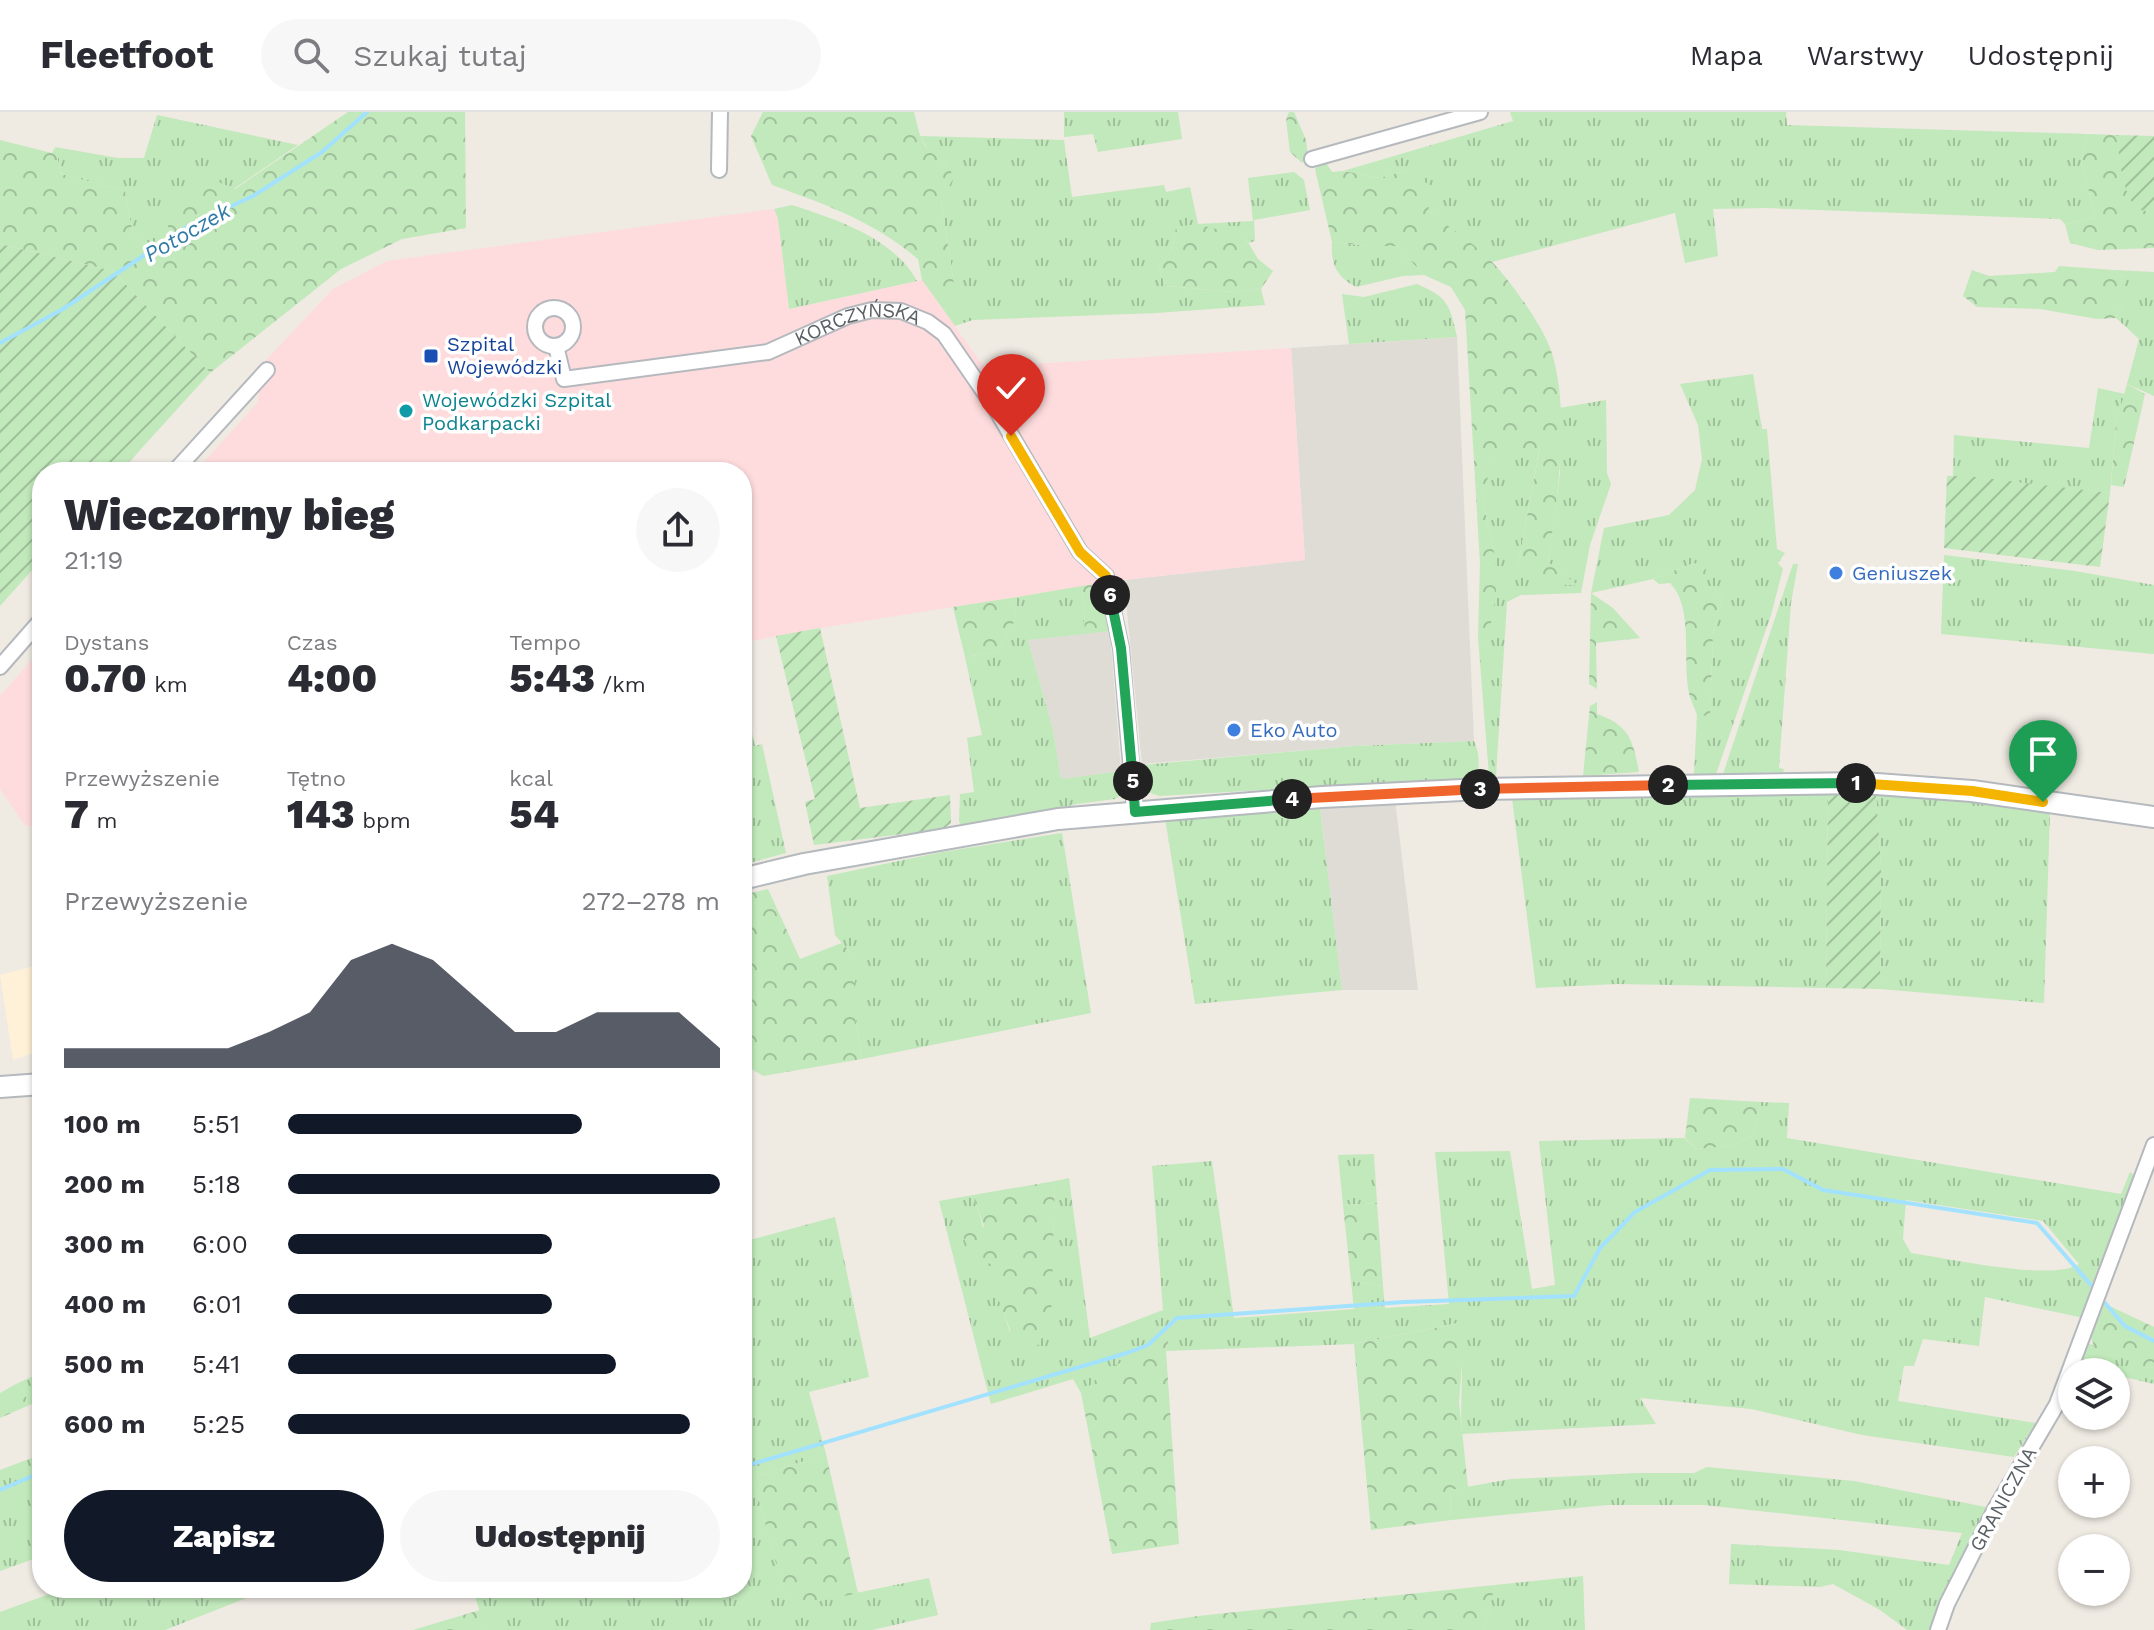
<!DOCTYPE html>
<html lang="pl">
<meta charset="utf-8">
<style>
body{margin:0;font-family:"Work Sans",sans-serif;background:#f7f7f7;color:#2b2b33;height:100vh;display:flex;flex-direction:column;font-size:30px;white-space:nowrap}
*{box-sizing:border-box;margin:0}
p{font-size:26px;color:#7c7c81}
.icon{flex:none;width:44px;height:44px;fill:none;stroke:currentColor;stroke-width:2;stroke-linecap:round;stroke-linejoin:round}
.map{position:relative;flex:1;overflow:hidden}
.details{position:absolute;left:32px;top:350px;width:720px;height:1136px;display:flex;flex-direction:column;background:#fff;border-radius:32px;box-shadow:0 2px 6px #0004}
.details>*{flex:none}
.buttons{position:absolute;left:2058px;top:1246px;display:grid;gap:16px}
.buttons a{display:grid;place-items:center;width:72px;height:72px;border-radius:50%;background:#fff;box-shadow:0 2px 6px #0004;font-size:40px}
.pin{position:absolute;display:grid;place-items:center;width:68px;height:68px;color:#fff;margin:-82px -34px;border-radius:50% 50% 50% 0;rotate:-45deg;box-shadow:0 0 8px #0007}
.pin .icon{rotate:45deg}
.km{position:absolute;width:40px;height:40px;margin:-20px;border-radius:50%;background:#222;color:#fff;font-size:22px;line-height:40px;text-align:center}
.round{display:grid;place-items:center;flex:none;width:84px;height:84px;border-radius:42px;background:#f7f7f7}
.headline{display:flex;align-items:center;justify-content:space-between;height:136px;padding:0 32px}
h1{font-size:44px;font-weight:800;line-height:60px}
.metrics{display:grid;grid-template-columns:repeat(3,1fr);gap:12px;height:136px;padding:8px 32px}
.metrics div{display:grid;align-content:center}
.metrics b{font-size:40px;font-weight:800}
.metrics small{font-size:22px;font-weight:400}
.metrics p{font-size:22px}
.chart{height:224px;padding:16px 32px}
.chart p{display:flex;justify-content:space-between}
.chart svg{width:100%;height:144px;margin-top:8px;fill:#111827;opacity:.7}
.button{display:flex;gap:16px;margin-top:auto;padding:16px 32px}
.button a{flex:1;height:92px;border-radius:48px;background:#111827;color:#fff;font-size:32px;font-weight:800;line-height:92px;text-align:center}
.button a+a{background:#f7f7f7;color:#2b2b33}
ul{padding:0 32px;list-style:none;font-size:26px}
li{display:grid;grid-template-columns:128px 96px 1fr;align-items:center;height:60px}
li i{height:20px;border-radius:10px;background:#111827}
header{display:flex;align-items:center;gap:48px;box-sizing:border-box;height:112px;padding:0 40px;background:#fff;border-bottom:2px solid #e1e1e2}
header strong{font-size:38px}
nav{display:flex;gap:44px;margin-inline-start:auto;font-size:28px}
.search{width:560px;height:72px;background:#f7f7f7;display:flex;align-items:center;gap:20px;box-sizing:border-box;padding:0 28px;border-radius:44px;color:#7c7c81;font-size:30px}
.map>svg:first-child{display:block}
.commercial{fill:#fff1d7}
.industrial{fill:#dfdcd6}
.medical{fill:#fedcdd}
.grass{fill:url(#grass-tufts);fill-rule:evenodd}
.forest{fill:url(#forest-crowns)}
.garden{fill:url(#garden-furrows)}
.lines{fill:none;stroke-linecap:round;stroke-linejoin:round}
.stream{stroke:#a2e2ff;stroke-width:4}
.street-casing{stroke:#b5b9be;stroke-width:18}
.secondary-casing{stroke:#b4b9be;stroke-width:24}
.street{stroke:#fff;stroke-width:14}
.secondary{stroke:#fff;stroke-width:20}
.split-1-casing{stroke:#fff;stroke-width:16}
.split-2-casing{stroke:#fff;stroke-width:16}
.split-3-casing{stroke:#fff;stroke-width:16}
.split-4-casing{stroke:#fff;stroke-width:16}
.split-5-casing{stroke:#fff;stroke-width:16}
.split-6-casing{stroke:#fff;stroke-width:16}
.split-7-casing{stroke:#fff;stroke-width:16}
.split-1{stroke:#f5b400;stroke-width:10}
.split-2{stroke:#22a559;stroke-width:10}
.split-3{stroke:#f0652b;stroke-width:10}
.split-4{stroke:#f0652b;stroke-width:10}
.split-5{stroke:#22a559;stroke-width:10}
.split-6{stroke:#22a559;stroke-width:10}
.split-7{stroke:#f5b400;stroke-width:10}
.transit-dot{fill:#1a4fb4;stroke:#fff;stroke-width:3}
.culture-dot{fill:#0f9aa8;stroke:#fff;stroke-width:3}
.shop-dot{fill:#3f7fe0;stroke:#fff;stroke-width:3}
.labels{text-anchor:middle;stroke-width:7;stroke-linejoin:round;paint-order:stroke}
.street-label{font-size:20px;fill:#5a6064;stroke:#fff}
.transit-label{font-size:20px;fill:#164399;stroke:#fff;text-anchor:start}
.culture-label{font-size:20px;fill:#0d838f;stroke:#fff;text-anchor:start}
.shop-label{font-size:20px;fill:#366cbe;stroke:#fff;text-anchor:start}
.water-label{font-size:22px;font-style:italic;fill:#307aa8;stroke:#fff}
</style>
<header>
<strong>Fleetfoot</strong>
<div class="search"><svg class="icon" aria-label="search" viewBox="0 0 24 24"><circle cx="10" cy="10" r="6"/><path d="M15 15l6 6"/></svg>Szukaj tutaj</div>
<nav><a>Mapa</a><a>Warstwy</a><a>Udostępnij</a></nav>
</header>
<div class="map">
<svg width="2154" height="1518" viewBox="0 0 2154 1518">
<defs>
<pattern id="grass-tufts" width="24" height="20" patternUnits="userSpaceOnUse" patternTransform="scale(2)"><rect width="24" height="20" fill="#c1e9bb"/><path d="M3 7l-1-3M5 7V3M7 7l1-3M15 17l-1-3M17 17v-4M19 17l1-3" fill="none" stroke="#a0c09c"/></pattern>
<pattern id="forest-crowns" width="20" height="18" patternUnits="userSpaceOnUse" patternTransform="scale(2)"><rect width="20" height="18" fill="#c1e9bb"/><path d="M2 6a3 3 0 1 1 6 0M12 15a3 3 0 1 1 6 0" fill="none" stroke="#a0c09c"/></pattern>
<pattern id="garden-furrows" width="10" height="10" patternUnits="userSpaceOnUse" patternTransform="scale(2)"><rect width="10" height="10" fill="#c1e9bb"/><path d="M-1 1l2-2M0 10L10 0M9 11l2-2" fill="none" stroke="#a0c09c"/></pattern>
</defs>
<rect width="100%" height="100%" fill="#efeae2"/>
<path class="commercial" d="M42,852V938L13,948L0,863Z"/>
<path class="industrial" d="M1457,225L1474,629L1354,634L1142,652L1124,468L1305,448L1291,236Z
M1110,519L1121,659L1061,667L1053,618L1028,528Z
M1395,688L1418,878H1342L1320,696Z"/>
<path class="medical" d="M774,97L778,107L789,197L922,168L984,255L1291,236L1305,448L1124,468L820,516L742,531V360H195L258,290L259,276L250,265L333,177L387,149Z
M42,536V715L25,714L0,677V584Z"/>
<path class="grass" d="M1064,0H1178L1182,27L1098,40L1093,22L1064,25Z
M1510,0H1786L1787,13L2088,22L2081,50L2096,106L2065,112L2060,107L1767,96L1713,97L1718,144L1685,151L1675,101L1492,150L1428,99L1405,59L1380,66L1343,59L1513,9Z
M157,3L298,33L147,136L132,118L125,79L61,62L55,35L118,46H144Z
M920,24L1064,28L1072,85L1164,73L1166,80L1190,75L1198,112L1253,109L1248,66L1294,60L1304,68L1310,98L1254,108L1255,129L1249,131L1245,125L1176,115L1172,139L1158,156L1166,174L1233,180L1261,177L1265,193L1157,201L973,208L955,214L943,197L954,194V172L941,88L949,52L931,42Z
M792,93C835,107 894,126 917,169L789,197L778,107L774,97Z
M1332,130L1368,134H1397L1424,163L1403,164L1356,175C1336,164 1331,153 1332,130Z
M2113,158L2154,160V284L2127,272L2139,227L2116,206L2124,188V166Z
M1417,172C1448,185 1450,193 1457,225L1349,232L1342,182L1364,185Z
M1753,262L1762,317H1767L1777,437L1785,441L1778,451L1783,457L1771,503L1716,662H1694L1697,603H1710L1713,523L1723,483L1704,472L1694,451L1653,467L1591,481L1604,416L1669,403L1695,378L1702,347L1698,313L1680,272Z
M2098,276L2125,282L2116,311L2110,381L1953,364L1954,323L2089,336Z
M1606,288L1607,361L1611,372L1590,433L1581,481L1521,483L1507,490L1496,664H1489L1478,525L1486,534L1494,440L1484,394L1489,347L1540,334L1518,453L1577,473L1548,450L1560,361L1559,296Z
M1944,443L2075,459L2154,473V542L1941,522Z
M1793,452H1798L1791,491L1779,656L1784,657L1783,660L1723,662Z
M1082,474L1085,522L1028,528L1053,618L1061,667L1121,659L1122,683L1115,687L1077,692L963,718L959,709L960,682L974,680L967,626L982,623L965,545L997,540L1013,514L1017,485Z
M742,578L755,634L762,632L786,741L742,753Z
M1474,629C1479,639 1481,656 1475,666L1159,684L1148,680L1142,653L1354,634Z
M1828,679L1826,876L1617,872L1536,876L1512,686H1643Z
M1876,683L1959,688L2050,699L2044,891L1880,877L1881,753Z
M1320,696L1342,878L1195,892L1165,706Z
M1062,721L1091,901L862,947L855,906V846L835,823L827,764L942,740Z
M1761,990L1789,991L1787,1026L2121,1082L2130,1060L2137,1065L2084,1206L1985,1185L1979,1234L1923,1227L1914,1254H1904L1898,1289L2036,1311L2014,1345L1862,1323L1751,1297L1640,1286L1656,1312L1462,1322C1459,1285 1466,1247 1458,1211L1354,1232L1166,1239L1169,1228L1081,1281L1073,1267L991,1292L939,1089L973,1083C989,1128 994,1175 1010,1220L1053,1133L1055,1069L1069,1066L1090,1226L1163,1198L1152,1054L1212,1049L1234,1206L1354,1197L1351,1169L1383,1174L1385,1196L1449,1192L1435,1040L1510,1039L1532,1177L1555,1173L1539,1029L1684,1026L1697,1037L1731,1034L1754,1023ZM1906,1088L2043,1109L2079,1152C2054,1170 1946,1146 1911,1141L1903,1127Z
M1374,1042L1377,1091L1343,1093L1338,1043Z
M835,1105L869,1265L809,1280L826,1342L753,1366L788,1495L929,1466L938,1503L872,1518H486L472,1476H742V1169L752,1166L746,1129Z
M2088,1231L2148,1256L2154,1255V1272L2116,1263V1260L2078,1252L2085,1232Z
M42,1260V1288L27,1294L26,1283L16,1272Z
M42,1342V1444L0,1459V1358Z
M1707,1355L1854,1369L1986,1395L1932,1518H1907L1880,1498L1833,1472L1820,1475L1729,1472L1731,1432L1839,1438L1949,1453L1962,1421L1703,1393H1608L1451,1408L1450,1378L1511,1367L1637,1361H1694Z
M1583,1464L1585,1518H1484L1495,1473Z
M66,1476H272L165,1518H0V1500Z"/>
<path class="forest" d="M348,0H465L466,116L402,127L341,157L210,261L113,159L0,132V28L52,41L55,35L61,62L125,79L132,118L147,136L169,121L167,109L216,69L235,77Z
M763,0H914C921,29 922,38 949,52L953,67L941,88L954,172V195L943,197L922,168L918,147C873,109 827,93 772,73L751,24Z
M1289,0H1294L1306,28L1308,45L1302,51L1290,40L1286,8Z
M2088,22L2117,23L2123,64L2137,98L2154,99V136L2098,138L2070,131L2065,112L2096,106L2081,50Z
M1325,49L1332,60L1343,59L1380,66L1405,59L1434,75L1428,99C1450,116 1476,132 1495,153C1513,173 1547,219 1553,245C1570,307 1557,387 1548,450L1579,474L1531,470L1518,453L1540,335L1490,347L1484,394L1494,440L1496,480L1487,535L1478,525L1480,451L1465,198L1451,175L1424,163L1397,134H1368L1332,130L1315,57Z
M1197,112L1245,125L1258,147L1273,159L1261,177L1233,180L1166,174L1158,156L1172,139L1176,115Z
M2059,154L2113,158L2124,166V188L2116,206L2097,207L2040,197L1977,195L1963,184L1972,158L1989,164L2055,160Z
M2127,272L2145,282L2124,375L2111,373L2116,311Z
M1694,451L1706,456L1704,472L1723,483L1713,523L1710,604L1697,603C1695,597 1692,591 1690,585C1681,553 1695,496 1670,471L1659,472L1653,467Z
M1096,472L1110,519L1085,522L1082,474Z
M1591,481L1613,496L1640,526L1596,531L1597,577L1589,572Z
M1017,485L1013,514L997,540L965,545L953,495Z
M1597,590V602C1629,613 1633,628 1639,660L1583,664L1590,594Z
M768,777L800,847L842,831L855,846V906L862,947L763,964L750,956L742,900V783Z
M1690,986L1761,990L1754,1023L1731,1034L1697,1037L1685,1026Z
M1055,1069L1051,1212L1037,1234L1011,1220L999,1189L991,1152L972,1148L963,1123L984,1115L973,1083Z
M1377,1091L1383,1174L1351,1169L1343,1093Z
M2101,1190L2154,1215V1255L2148,1256L2095,1236L2090,1224Z
M1459,1211L1463,1239L1459,1290L1468,1375L1450,1378L1451,1408L1371,1418L1354,1232Z
M1169,1227L1166,1239L1179,1432L1112,1442L1081,1281L1110,1256Z
M16,1272L26,1283L27,1294L0,1306V1281Z
M826,1342L858,1481L788,1496L753,1366Z
M1495,1473L1484,1518H1150L1151,1511L1198,1504Z
M480,1498L486,1518H413Z"/>
<path class="garden" d="M2117,23L2154,24V99L2137,98C2121,77 2120,49 2117,23Z
M0,132L113,159L210,261L120,360H42V447L0,494Z
M1947,364H1967L2110,381L2100,455L1944,436Z
M820,516L860,696L950,683L951,711L943,717L814,733L805,690L815,687L776,524Z
M1828,679L1876,683L1881,753L1880,877L1826,876Z"/>
<g class="lines">
<path class="stream" d="M0,231L63,197L190,113L253,84L322,40L367,0
M2105,1191L2125,1214L2154,1229
M742,1355L1127,1241L1148,1233L1177,1206L1404,1190L1574,1184L1600,1136L1635,1100L1710,1058L1783,1057L1823,1078L2037,1111L2091,1173
M0,1378L42,1360"/>
<g class="street-casing">
<g id="street">
<path d="M1312,47L1480,0"/>
<path d="M719,58L720,0"/>
<circle cx="554" cy="215" r="19"/>
<path id="s1" d="M556,234L564,267L768,240L848,204L872,198L901,199L928,210L944,222L995,296L1080,440L1106,464L1121,536L1135,700"/>
<path d="M174,360L267,258"/>
<path d="M0,555L42,507"/>
<path d="M1938,1518L1947,1492L1994,1399L2057,1292L2154,1033"/>
</g>
</g>
<g class="secondary-casing">
<path id="secondary" d="M742,767L804,752L1058,707L1322,685L1482,677L1863,671L1972,679L2154,705
M0,975L42,972"/>
</g>
<use href="#street" class="street"/>
<use href="#secondary" class="secondary"/>
</g>
<g class="lines">
<g class="split-1-casing">
<path id="split-1" d="M1856,671L1972,679L2043,690"/>
</g>
<g class="split-2-casing">
<path id="split-2" d="M1668,673L1856,671"/>
</g>
<g class="split-3-casing">
<path id="split-3" d="M1480,677L1668,673"/>
</g>
<g class="split-4-casing">
<path id="split-4" d="M1292,687L1480,677"/>
</g>
<g class="split-5-casing">
<path id="split-5" d="M1133,669L1135,700L1292,687"/>
</g>
<g class="split-6-casing">
<path id="split-6" d="M1110,483L1121,536L1133,669"/>
</g>
<g class="split-7-casing">
<path id="split-7" d="M1011,324L1080,440L1106,464L1110,483"/>
</g>
<use href="#split-1" class="split-1"/>
<use href="#split-2" class="split-2"/>
<use href="#split-3" class="split-3"/>
<use href="#split-4" class="split-4"/>
<use href="#split-5" class="split-5"/>
<use href="#split-6" class="split-6"/>
<use href="#split-7" class="split-7"/>
</g>
<rect class="transit-dot" x="423" y="236" width="16" height="16" rx="4"/>
<circle class="culture-dot" cx="406" cy="299" r="8"/>
<g class="shop-dot">
<circle cx="1836" cy="461" r="8"/>
<circle cx="1234" cy="618" r="8"/>
</g>
<g class="labels">
<g class="street-label">
<text dy="7" stroke="none"><textPath href="#s1" startOffset="336">KORCZYŃSKA</textPath></text>
<text transform="translate(2003 1387) rotate(-61)" y="7">GRANICZNA</text>
</g>
<g class="transit-label">
<text x="447" y="239">Szpital<tspan x="447" dy="23">Wojewódzki</tspan></text>
</g>
<g class="culture-label">
<text x="422" y="295">Wojewódzki Szpital<tspan x="422" dy="23">Podkarpacki</tspan></text>
</g>
<g class="shop-label">
<text x="1852" y="468">Geniuszek</text>
<text x="1250" y="625">Eko Auto</text>
</g>
<g class="water-label">
<text transform="translate(187 120) rotate(-30)" y="8">Potoczek</text>
</g>
</g>
</svg>
<div class="buttons">
<a><svg class="icon" aria-label="layers" viewBox="0 0 24 24"><path d="M12 4l9 5-9 5-9-5zM3 14l9 5 9-5"/></svg></a>
<a>+</a>
<a>−</a>
</div>
<div class="pin" style="left:2043px;top:690px;background:#1e9e55"><svg class="icon" aria-label="arrive" viewBox="0 0 24 24"><path d="M6 21V4h12l-3 4 3 4H6"/></svg></div>
<div class="pin" style="left:1011px;top:324px;background:#d93025"><svg class="icon" aria-label="check" viewBox="0 0 24 24"><path d="M5 12l5 5 9-10"/></svg></div>
<b class="km" style="left:1856px;top:671px">1</b>
<b class="km" style="left:1668px;top:673px">2</b>
<b class="km" style="left:1480px;top:677px">3</b>
<b class="km" style="left:1292px;top:687px">4</b>
<b class="km" style="left:1133px;top:669px">5</b>
<b class="km" style="left:1110px;top:483px">6</b>
<section class="details">
<div class="headline"><div><h1>Wieczorny bieg</h1><p>21:19</p></div><a class="round"><svg class="icon" aria-label="share" viewBox="0 0 24 24"><path d="M12 15V3M7 8l5-5 5 5M5 13v7h14v-7"/></svg></a></div>
<div class="metrics">
<div><p>Dystans</p><b>0.70<small> km</small></b></div>
<div><p>Czas</p><b>4:00</b></div>
<div><p>Tempo</p><b>5:43<small> /km</small></b></div>
</div>
<div class="metrics">
<div><p>Przewyższenie</p><b>7<small> m</small></b></div>
<div><p>Tętno</p><b>143<small> bpm</small></b></div>
<div><p>kcal</p><b>54</b></div>
</div>
<div class="chart"><p><span>Przewyższenie</span>272–278 m</p>
<svg viewBox="0 0 160 44" preserveAspectRatio="none"><path d="M0 44V38L10 38L20 38L30 38L40 38L50 33L60 27L70 11L80 6L90 11L100 22L110 33L120 33L130 27L140 27L150 27L160 38V44z"/></svg>
</div>
<ul>
<li><b>100 m</b>5:51<i style="width:68%"></i></li>
<li><b>200 m</b>5:18<i style="width:100%"></i></li>
<li><b>300 m</b>6:00<i style="width:61%"></i></li>
<li><b>400 m</b>6:01<i style="width:61%"></i></li>
<li><b>500 m</b>5:41<i style="width:76%"></i></li>
<li><b>600 m</b>5:25<i style="width:93%"></i></li>
</ul>
<div class="button"><a>Zapisz</a><a>Udostępnij</a></div>
</section>
</div>
